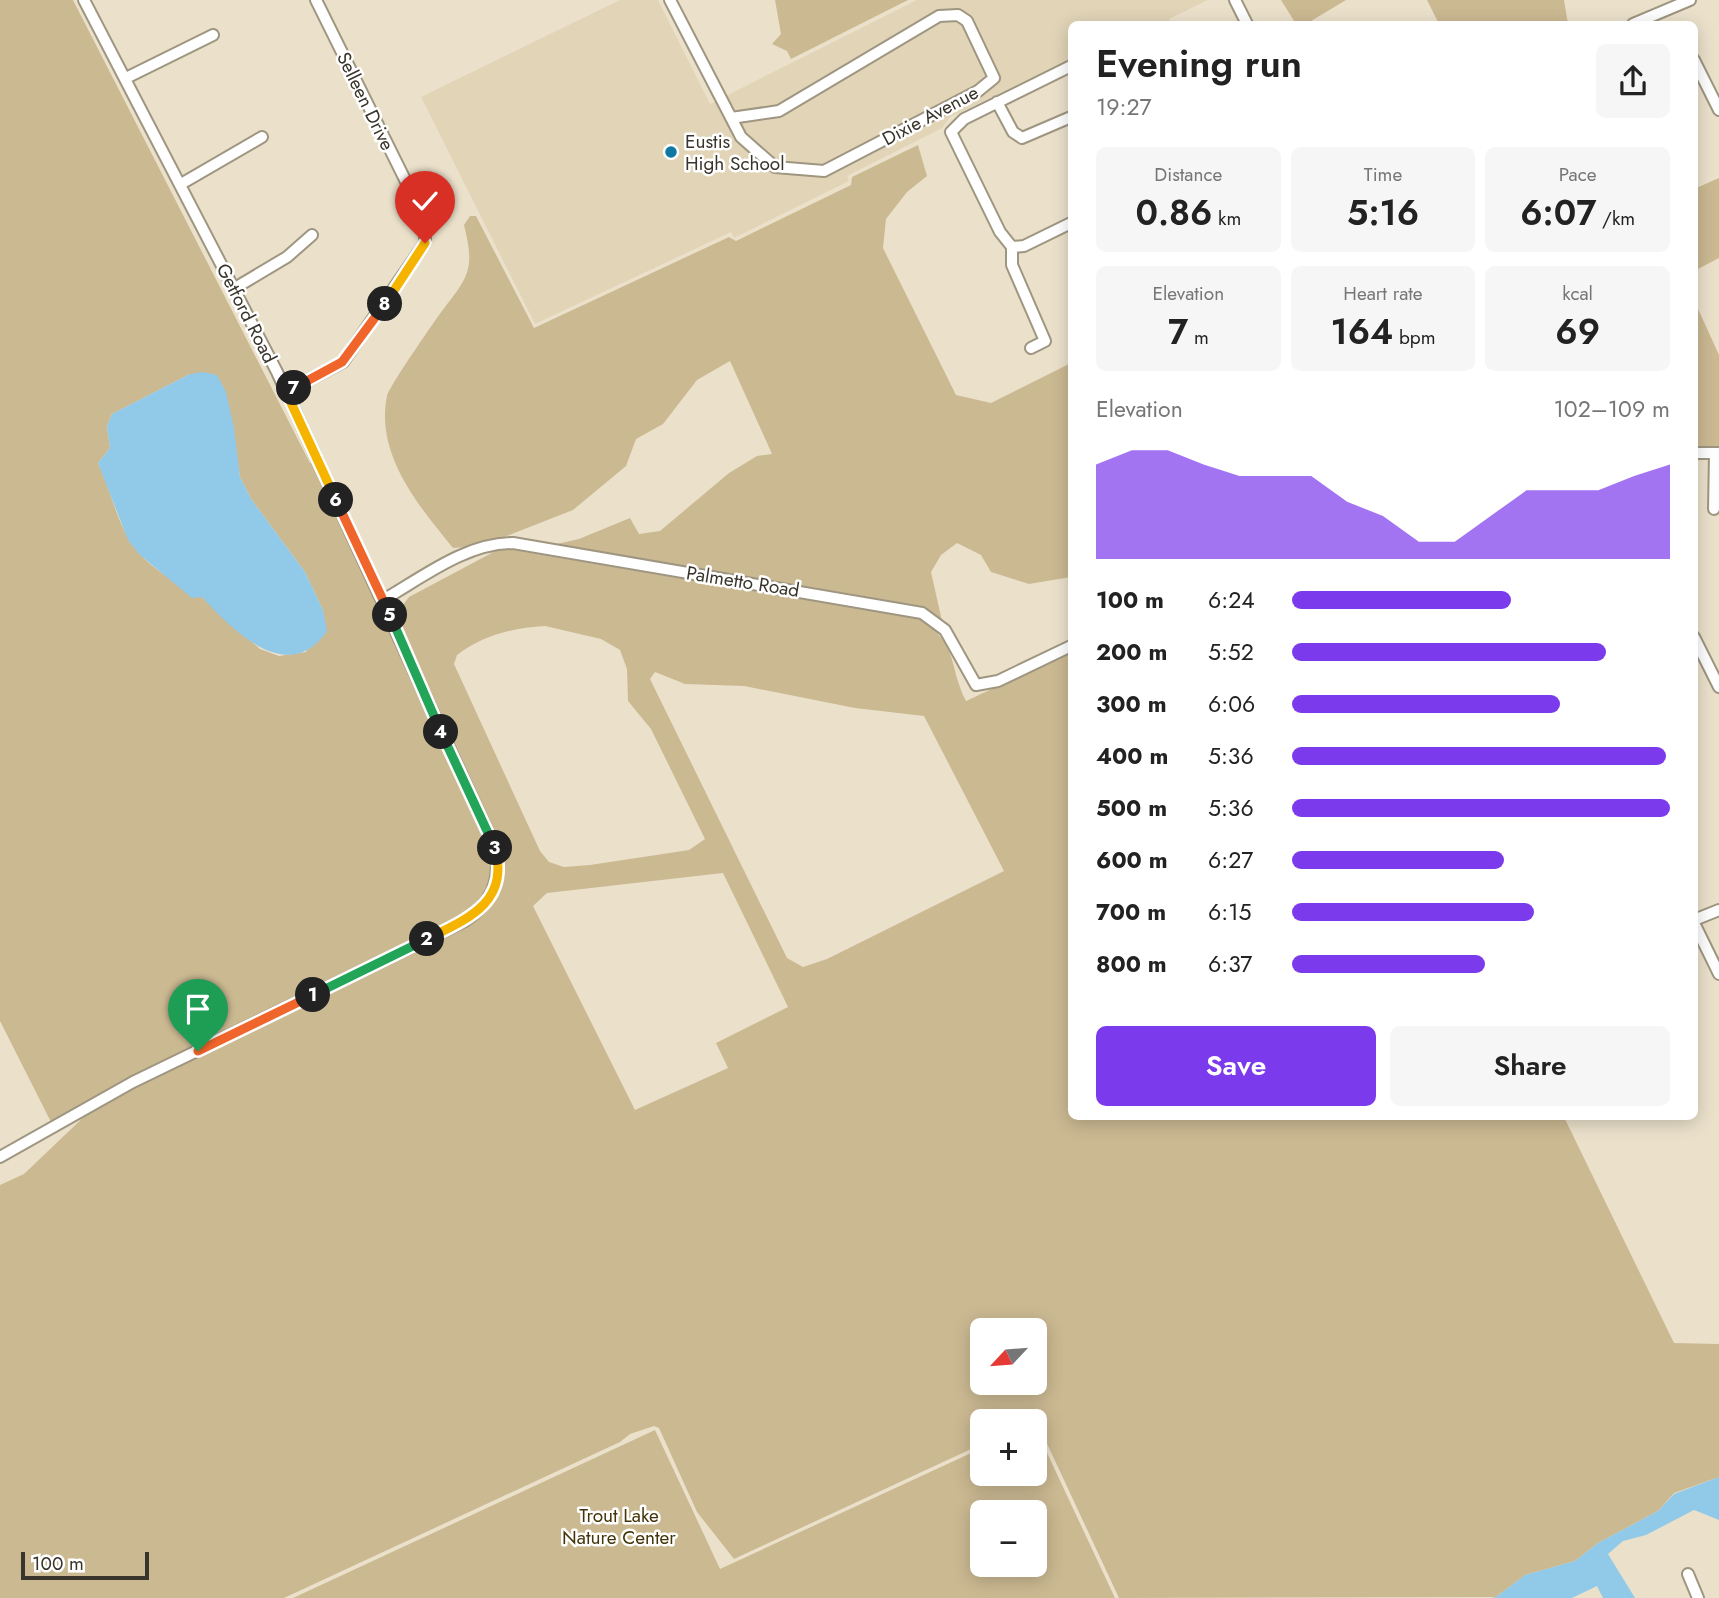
<!DOCTYPE html>
<meta charset="utf-8">
<style>
body{margin:0;font-family:Jost,sans-serif;background:#f6f6f6;color:#222;height:100vh;display:flex;flex-direction:column;font-size:26px;white-space:nowrap}
*{box-sizing:border-box;margin:0}
p{font-size:23px;color:#767676}
.icon{flex:none;width:38px;height:38px;fill:none;stroke:currentColor;stroke-width:2;stroke-linecap:round;stroke-linejoin:round}
.map{position:relative;flex:1;overflow:hidden}
.details{position:absolute;left:1068px;top:21px;width:630px;height:1099px;display:flex;flex-direction:column;background:#fff;border-radius:10px;box-shadow:0 4px 18px #0003}
.details>*{flex:none}
.needle{width:46px;rotate:244deg}
.buttons{position:absolute;left:970px;top:1318px;display:grid;gap:14px}
.buttons a{display:grid;place-items:center;width:77px;height:77px;border-radius:10px;background:#fff;box-shadow:0 4px 18px #0003;font-size:35px}
.scale{position:absolute;left:21px;bottom:18px;width:128px;box-sizing:border-box;padding-left:7px;border:4px solid #39352c;border-top:0;font-size:19px;line-height:24px;white-space:nowrap;color:#39352c;-webkit-text-stroke:5px #fff;paint-order:stroke}
.pin{position:absolute;display:grid;place-items:center;width:60px;height:60px;color:#fff;margin:-72px -30px;border-radius:50% 50% 50% 0;rotate:-45deg;box-shadow:0 0 7px #0007}
.pin .icon{rotate:45deg}
.km{position:absolute;width:35px;height:35px;margin:-18px;border-radius:50%;background:#222;color:#fff;font-size:19px;line-height:35px;text-align:center}
.round{display:grid;place-items:center;flex:none;width:74px;height:74px;border-radius:10px;background:#f6f6f6}
.headline{display:flex;align-items:center;justify-content:space-between;height:119px;padding:0 28px}
h1{font-size:38px;font-weight:600;line-height:52px}
.stats{display:grid;grid-template-columns:repeat(3,1fr);gap:10px;height:119px;padding:7px 28px}
.stats div{display:grid;align-content:center;border-radius:10px;background:#f6f6f6;text-align:center}
.stats b{font-size:35px;font-weight:600}
.stats small{font-size:19px;font-weight:400}
.stats p{font-size:19px}
.chart{height:196px;padding:14px 28px}
.chart p{display:flex;justify-content:space-between}
.chart svg{width:100%;height:126px;margin-top:7px;fill:#7c3aed;opacity:.7}
.cta{display:flex;gap:14px;margin-top:auto;padding:14px 28px}
.cta a{flex:1;height:80px;border-radius:10px;background:#7c3aed;color:#fff;font-size:28px;font-weight:600;line-height:80px;text-align:center}
.cta a+a{background:#f6f6f6;color:#222}
ul{padding:0 28px;list-style:none;font-size:23px}
li{display:grid;grid-template-columns:112px 84px 1fr;align-items:center;height:52px}
li i{height:18px;border-radius:9px;background:#7c3aed}
.map>svg:first-child{display:block}
.built{fill:#e1d4b7}
.green{fill:#cbb992;fill-rule:evenodd}
.water{fill:#91c9e9}
.lines{fill:none;stroke-linecap:round;stroke-linejoin:round}
.minor-casing{stroke:#9f9681;stroke-width:14}
.minor{stroke:#fff;stroke-width:10}
.split-1-casing{stroke:#fff;stroke-width:14}
.split-2-casing{stroke:#fff;stroke-width:14}
.split-3-casing{stroke:#fff;stroke-width:14}
.split-4-casing{stroke:#fff;stroke-width:14}
.split-5-casing{stroke:#fff;stroke-width:14}
.split-6-casing{stroke:#fff;stroke-width:14}
.split-7-casing{stroke:#fff;stroke-width:14}
.split-8-casing{stroke:#fff;stroke-width:14}
.split-9-casing{stroke:#fff;stroke-width:14}
.split-1{stroke:#f0652b;stroke-width:9}
.split-2{stroke:#22a559;stroke-width:9}
.split-3{stroke:#f5b400;stroke-width:9}
.split-4{stroke:#22a559;stroke-width:9}
.split-5{stroke:#22a559;stroke-width:9}
.split-6{stroke:#f0652b;stroke-width:9}
.split-7{stroke:#f5b400;stroke-width:9}
.split-8{stroke:#f0652b;stroke-width:9}
.split-9{stroke:#f5b400;stroke-width:9}
.poi-dot{fill:#0e77a2;stroke:#fff;stroke-width:2.5}
.labels{text-anchor:middle;stroke-width:5;stroke-linejoin:round;paint-order:stroke}
.street-label{font-size:19px;fill:#39352c;stroke:#fff}
.poi-label{font-size:19px;fill:#39352c;stroke:#fff;text-anchor:start}
.park-label{font-size:19px;fill:#443409;stroke:#fff}
</style>
<div class="map">
<svg width="1719" height="1598" viewBox="0 0 1719 1598">
<rect width="100%" height="100%" fill="#ebe1cb"/>
<path class="built" d="M620,0H658L710,104L917,0H1208L1169,19L1171,24H1071V59L950,117L942,128L847,176L849,181L734,238L731,232L535,324L421,97Z"/>
<path class="green" d="M0,0H73L310,463L313,462L491,852C495,882 486,898 463,917L52,1124L0,1021ZM190,374L230,412L240,477L251,499L305,572L323,610L306,652L279,656L260,649L202,597H192C176,580 153,570 138,552C117,527 112,492 98,463L110,448L107,426L112,414Z
M775,0H908L791,59L787,51L772,44L781,34Z
M1281,0H1346L1306,24H1296Z
M1427,0H1564L1568,24H1439Z
M918,145L927,176L907,192L886,219L883,248L956,395L991,403L1071,363V577L1029,584L991,572L981,555L957,543L941,555L931,572L942,621L924,609L851,594L552,545L579,539L630,518L639,534L660,531L729,473L757,456L772,454L730,361L697,380L663,424L636,439L626,466L573,510L499,539L468,547L453,548C419,506 375,455 387,396C389,387 433,323 442,311C469,276 475,270 464,225L470,216H476L534,328L729,237L736,241L851,185L852,177Z
M1719,178V258L1694,271V189Z
M1694,300L1719,355V447L1716,448H1694Z
M501,548L920,618C960,648 947,661 966,701L1071,652V1116L1564,1117L1674,1343L1719,1344V1477L1674,1493L1658,1511L1598,1543L1575,1561L1525,1575L1496,1597L1119,1598L1036,1420L982,1421V1444L734,1559L697,1512L659,1428L654,1426L630,1434L620,1442L284,1598H0V1185L24,1174L91,1110L467,924C496,906 505,883 500,849L395,615L409,597ZM545,626L601,639L620,650L627,669L628,701L651,729L705,839L689,850L590,865L564,867L549,862L540,851L454,664L457,655C483,635 512,628 545,626ZM655,672L685,684L744,686L855,708L924,716L1004,871L827,959L803,967L787,958L650,679ZM723,873L788,1007L716,1043L728,1068L635,1110L533,906L547,893ZM982,1330H1034V1382H982Z
M1034,1425L1115,1598H293L655,1430L720,1569L982,1448V1474H1034ZM982,1512H1034V1564H982Z"/>
<path class="water" d="M203,372L217,375L226,392L234,428L240,477L251,499L305,572L323,610L327,631C289,687 233,631 202,597L192,598L140,555L128,540L98,463L110,448L107,426L112,414L190,374Z
M1719,1477V1520L1694,1510L1646,1535L1623,1541L1608,1554L1635,1598H1603L1597,1586L1572,1598H1491L1496,1597L1525,1575L1575,1561L1598,1543L1658,1511L1674,1494Z"/>
<g class="lines">
<g class="minor-casing">
<path id="minor" d="M670,0L741,137L775,167L824,171L978,91L994,78L967,21L958,15L939,16L779,111L731,118
M1235,0L1247,24
M1633,24L1690,0
M1694,60L1719,110
M126,78L213,35
M997,102L1013,132L1022,138L1071,117
M181,184L262,137
M1012,247L1024,246L1071,223
M235,288L287,257L312,235
M1031,348L1045,341L1012,265V247L1000,232L951,132L964,119L1071,66
M286,392L343,362L425,243V220L316,0
M1694,453H1719
M1714,509L1715,453
M383,600C423,577 466,543 513,543L922,613L945,630L976,685L998,681L1071,646
M1694,637L1719,687
M1694,920L1719,910
M1694,923L1719,974
M0,1157L133,1082L465,921C492,903 500,881 496,850L277,372L84,0
M1688,1574L1698,1598"/>
</g>
<use href="#minor" class="minor"/>
</g>
<g class="lines">
<g class="split-1-casing">
<path id="split-1" d="M198,1051L313,995"/>
</g>
<g class="split-2-casing">
<path id="split-2" d="M313,995L427,939"/>
</g>
<g class="split-3-casing">
<path id="split-3" d="M427,939C468,919 510,902 495,848"/>
</g>
<g class="split-4-casing">
<path id="split-4" d="M441,732L495,848"/>
</g>
<g class="split-5-casing">
<path id="split-5" d="M390,615L441,732"/>
</g>
<g class="split-6-casing">
<path id="split-6" d="M336,500L390,615"/>
</g>
<g class="split-7-casing">
<path id="split-7" d="M294,388L286,392L336,500"/>
</g>
<g class="split-8-casing">
<path id="split-8" d="M294,388L342,362L385,304"/>
</g>
<g class="split-9-casing">
<path id="split-9" d="M385,304L425,243"/>
</g>
<use href="#split-1" class="split-1"/>
<use href="#split-2" class="split-2"/>
<use href="#split-3" class="split-3"/>
<use href="#split-4" class="split-4"/>
<use href="#split-5" class="split-5"/>
<use href="#split-6" class="split-6"/>
<use href="#split-7" class="split-7"/>
<use href="#split-8" class="split-8"/>
<use href="#split-9" class="split-9"/>
</g>
<circle class="poi-dot" cx="671" cy="152" r="7"/>
<g class="labels">
<g class="street-label">
<text transform="translate(366 101) rotate(64)" y="7">Selleen Drive</text>
<text transform="translate(930 115) rotate(-28)" y="7">Dixie Avenue</text>
<text transform="translate(247 313) rotate(63)" y="7">Getford Road</text>
<text transform="translate(743 581) rotate(9)" y="7">Palmetto Road</text>
</g>
<g class="poi-label">
<text x="685" y="148">Eustis<tspan x="685" dy="22">High School</tspan></text>
</g>
<g class="park-label">
<text x="619" y="1522">Trout Lake<tspan x="619" dy="22">Nature Center</tspan></text>
</g>
</g>
</svg>
<div class="buttons">
<a><svg class="needle" viewBox="-14 -14 28 28"><path d="M0-13l5 13h-10z" fill="#e53935"/><path d="M0 13l5-13h-10z" fill="#767676"/></svg></a>
<a>+</a>
<a>−</a>
</div>
<div class="scale">100 m</div>
<div class="pin" style="left:198px;top:1051px;background:#1e9e55"><svg class="icon" aria-label="arrive" viewBox="0 0 24 24"><path d="M6 21V4h12l-3 4 3 4H6"/></svg></div>
<div class="pin" style="left:425px;top:243px;background:#d93025"><svg class="icon" aria-label="check" viewBox="0 0 24 24"><path d="M5 12l5 5 9-10"/></svg></div>
<b class="km" style="left:313px;top:995px">1</b>
<b class="km" style="left:427px;top:939px">2</b>
<b class="km" style="left:495px;top:848px">3</b>
<b class="km" style="left:441px;top:732px">4</b>
<b class="km" style="left:390px;top:615px">5</b>
<b class="km" style="left:336px;top:500px">6</b>
<b class="km" style="left:294px;top:388px">7</b>
<b class="km" style="left:385px;top:304px">8</b>
<section class="details">
<div class="headline"><div><h1>Evening run</h1><p>19:27</p></div><a class="round"><svg class="icon" aria-label="share" viewBox="0 0 24 24"><path d="M12 15V3M7 8l5-5 5 5M5 13v7h14v-7"/></svg></a></div>
<div class="stats">
<div><p>Distance</p><b>0.86<small> km</small></b></div>
<div><p>Time</p><b>5:16</b></div>
<div><p>Pace</p><b>6:07<small> /km</small></b></div>
</div>
<div class="stats">
<div><p>Elevation</p><b>7<small> m</small></b></div>
<div><p>Heart rate</p><b>164<small> bpm</small></b></div>
<div><p>kcal</p><b>69</b></div>
</div>
<div class="chart"><p><span>Elevation</span>102–109 m</p>
<svg viewBox="0 0 160 44" preserveAspectRatio="none"><path d="M0 44V11L10 6L20 6L30 11L40 15L50 15L60 15L70 24L80 29L90 38L100 38L110 29L120 20L130 20L140 20L150 15L160 11V44z"/></svg>
</div>
<ul>
<li><b>100 m</b>6:24<i style="width:58%"></i></li>
<li><b>200 m</b>5:52<i style="width:83%"></i></li>
<li><b>300 m</b>6:06<i style="width:71%"></i></li>
<li><b>400 m</b>5:36<i style="width:99%"></i></li>
<li><b>500 m</b>5:36<i style="width:100%"></i></li>
<li><b>600 m</b>6:27<i style="width:56%"></i></li>
<li><b>700 m</b>6:15<i style="width:64%"></i></li>
<li><b>800 m</b>6:37<i style="width:51%"></i></li>
</ul>
<div class="cta"><a>Save</a><a>Share</a></div>
</section>
</div>
